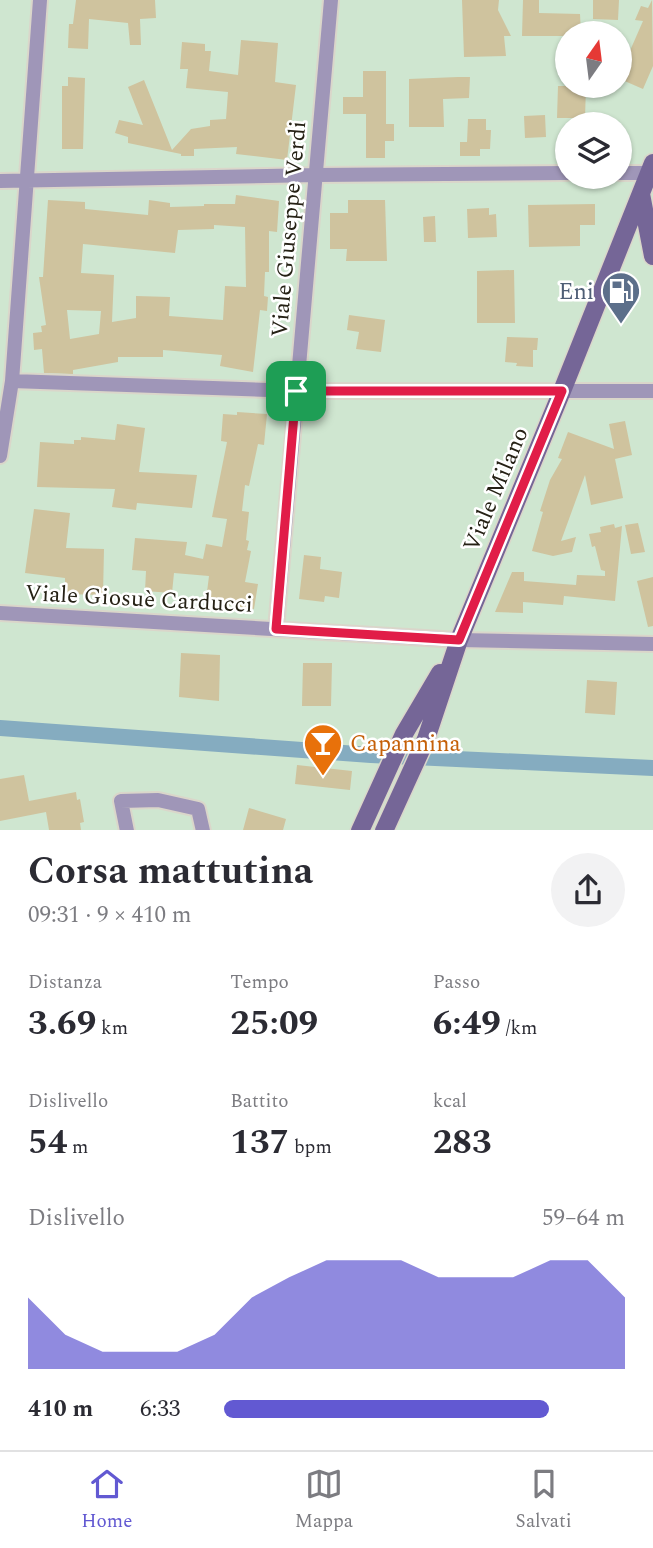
<!DOCTYPE html>
<html lang="it">
<meta charset="utf-8">
<style>
body{margin:0;font-family:Spectral,serif;background:#f2f2f3;color:#2b2b33;height:100vh;display:flex;flex-direction:column;font-size:26px;white-space:nowrap}
*{box-sizing:border-box;margin:0}
p{font-size:23px;color:#7c7c81}
.icon{flex:none;width:38px;height:38px;fill:none;stroke:currentColor;stroke-width:2;stroke-linecap:round;stroke-linejoin:round}
.map{position:relative;height:830px;overflow:hidden}
.details{display:flex;flex-direction:column;background:#fff;flex:1}
.details>*{flex:none}
.needle{width:46px;rotate:14deg}
.controls{position:absolute;left:555px;top:21px;display:grid;gap:14px}
.controls a{display:grid;place-items:center;width:77px;height:77px;border-radius:50%;background:#fff;box-shadow:0 2px 5px #0004;font-size:35px}
.pin{position:absolute;display:grid;place-items:center;width:60px;height:60px;color:#fff;margin:-30px;border-radius:14px;box-shadow:0 4px 10px #0006}
.round{display:grid;place-items:center;flex:none;width:74px;height:74px;border-radius:37px;background:#f2f2f3}
.headline{display:flex;align-items:center;justify-content:space-between;height:119px;padding:0 28px}
h1{font-size:38px;font-weight:700;line-height:52px}
.stats{display:grid;grid-template-columns:repeat(3,1fr);gap:10px;height:119px;padding:7px 28px}
.stats div{display:grid;align-content:center}
.stats b{font-size:35px;font-weight:700}
.stats small{font-size:19px;font-weight:400}
.stats p{font-size:19px}
.chart{height:196px;padding:14px 28px}
.chart p{display:flex;justify-content:space-between}
.chart svg{width:100%;height:126px;margin-top:7px;fill:#6259d2;opacity:.7}
ul{padding:0 28px;list-style:none;font-size:23px}
li{display:grid;grid-template-columns:112px 84px 1fr;align-items:center;height:52px}
li i{height:18px;border-radius:9px;background:#6259d2}
.dock{display:flex;justify-content:space-around;align-items:center;height:98px;border-top:2px solid #e1e1e2;background:#fff;font-size:19px;color:#7c7c81}
.dock a{display:grid;justify-items:center;gap:4px}
.dock .current{color:#6259d2}
.map>svg:first-child{display:block}
.green{fill:#cfe6d0;fill-rule:evenodd}
.lines{fill:none;stroke-linecap:round;stroke-linejoin:round}
.canal{stroke:#85acc0;stroke-width:16}
.building{fill:#cfc39e;fill-rule:evenodd}
.street-casing{stroke:#dad6ca;stroke-width:18}
.secondary-casing{stroke:#dad6ca;stroke-width:21}
.street{stroke:#9f96b8;stroke-width:14}
.secondary{stroke:#756697;stroke-width:18}
.route-casing{stroke:#fff;stroke-width:14}
.route{stroke:#e11d48;stroke-width:9}
.labels{text-anchor:middle;stroke-width:5;stroke-linejoin:round;paint-order:stroke}
.street-label{font-size:23px;fill:#252115;stroke:#fff}
.service-label{font-size:23px;fill:#4e5e75;stroke:#fff;text-anchor:end}
.food-label{font-size:23px;fill:#c56008;stroke:#fff;text-anchor:start}
</style>
<div class="map">
<svg width="653" height="831" viewBox="0 0 653 831">
<rect width="100%" height="100%" fill="#fdf9ec"/>
<path class="green" d="M0,0H653V830H0ZM567,33H620V86H567ZM567,124H620V177H567Z"/>
<g class="lines">
<path class="canal" d="M0,728L371,755L653,768"/>
</g>
<path class="building" d="M76,0H155L156,18L140,19L141,45H130L128,23L89,19L88,49L68,48L69,24H73Z
M462,0H499L498,10L511,36H504L506,56L464,57Z
M523,0H539V13L580,14L581,33H567V36H522Z
M593,0H619L618,20L593,19Z
M652,0L653,66L643,89L620,79V63L624,51L629,53L643,21L635,20L641,6L648,8Z
M241,40L278,43L275,82L296,85L287,160L236,154L237,147L194,149V156H181V154L128,143V137L115,133L119,120L143,125L128,87L144,80L172,150L191,129L210,126V120L226,119L228,92L186,88L188,69H180L182,42L205,44V51H211L209,71L238,75Z
M363,71H386V124H394V141H385V158H366V114H343V97H363Z
M68,77L85,78L83,149H62V86H68Z
M458,77H470L469,98L443,99L444,127H409V79Z
M558,86H586L585,118H557Z
M545,115L546,137L525,138L524,116Z
M468,119H486V130H491L490,149H480V156H460V142H467Z
M236,195L279,201L277,232L269,231V272H265L264,296L268,297L267,311L260,310L253,372L220,366L222,355L163,350V357H118V362L73,370V374L44,373L42,349L34,350L33,333L42,332L41,326L46,325L39,277H43L48,200L85,202V209L148,215L149,200L170,203V207L204,206V204H235ZM214,225L245,227L246,287L225,286L223,320L169,316L170,297L136,296V318L112,322L114,275L81,273L83,244L175,253L178,230L214,229ZM67,310L101,311L99,334L70,339Z
M348,200H385L387,261H346L347,249H330V213H348Z
M595,204V225H580V246L529,247L528,205Z
M489,208V215L496,214L497,237L468,238L467,209Z
M435,216L436,242H424L423,217Z
M514,270L515,323H477V271Z
M349,315L385,320L381,352L356,349L359,332L347,330Z
M507,337L538,338L537,350H533V367L516,366L517,363L505,362Z
M237,412L267,414L264,445L258,444L249,486L245,485L242,511L249,512L246,540L249,541L247,550L251,551L245,582L258,584L254,609L228,605V602L206,600L209,576L174,573L172,593L145,591L146,571L132,570L135,538L187,542L185,555L203,559L206,544L222,547L227,519L212,517L227,442L221,441L223,414L237,415Z
M625,421L632,455L615,459L623,498L591,505L585,475L561,541L576,537L572,552L553,556L532,551L543,512L540,511L550,480L562,459L558,458L568,432L614,449L609,424Z
M117,424L145,428L139,472L197,475L192,508L137,503L136,510L112,507L115,489L37,487L40,442L74,444V440H81V437L115,440Z
M34,509L70,513L66,548L104,549L103,595L65,594V578L25,573Z
M638,523L645,552L631,554L625,525Z
M614,524L615,528L622,526L615,601L564,596L563,605L523,602V613L495,612L512,572H524V581L576,585L577,575L605,576V571L601,570L595,546L592,547L589,534L601,532L600,527Z
M304,555L321,557L320,569L342,572L339,598L325,596L324,602L299,599Z
M653,577V626L648,627L637,581Z
M181,653L220,655L219,701L179,697Z
M303,663H332L331,706H302Z
M587,680L617,682L615,715L585,713Z
M297,765L352,771L350,790L295,784Z
M24,775L29,801L76,792L77,800L80,799L84,822L80,823L81,830H49L46,812L0,821V779Z
M249,808L286,819L283,830H243Z"/>
<g class="lines">
<g class="street-casing">
<path id="street" d="M620,173H653
M0,181L316,175L567,173
M12,381L296,391H653
M0,456L12,381L40,0
M0,613L459,640L653,644
M276,629L331,0
M127,831L121,801L158,800L198,809L203,831"/>
</g>
<g class="secondary-casing">
<path id="secondary" d="M641,194L653,256
M360,831L404,734L440,673
M384,831L426,739L459,640L562,391L653,163"/>
</g>
<use href="#street" class="street"/>
<use href="#secondary" class="secondary"/>
</g>
<g class="lines">
<g class="route-casing">
<path id="route" d="M296,391H562L459,640L276,629Z"/>
</g>
<use href="#route" class="route"/>
</g>
<defs>
<g id="fuel-pin" transform="scale(2.0125)"><path d="M0 17L-7.5 6A9.5 9.5 0 1 1 7.5 6Z" fill="#5c6f8a" stroke="#fff"/><path d="M-5.5-6h7V0h2V4h1.3V-2.5L3-4.5l.8-.8L6-3V5H2.5V1h-1V6h-7ZM-4.2-4.7v3.2H.2V-4.7Z" fill="#fff"/></g>
<g id="bar-pin" transform="scale(2.0125)"><path d="M0 17L-7.5 6A9.5 9.5 0 1 1 7.5 6Z" fill="#e8710a" stroke="#fff"/><path d="M-6-5H6L.8 .8V4.5H3.5V6h-7V4.5H-.8V.8Z" fill="#fff"/></g>
</defs>
<g fill-rule="evenodd">
<use href="#fuel-pin" x="621" y="291"/>
<use href="#bar-pin" x="323" y="743"/>
</g>
<g class="labels">
<g class="street-label">
<text transform="translate(288 229) rotate(-85)" y="8">Viale Giuseppe Verdi</text>
<text transform="translate(495 489) rotate(-67)" y="8">Viale Milano</text>
<text transform="translate(139 598) rotate(3)" y="8">Viale Giosuè Carducci</text>
</g>
<g class="service-label">
<text x="594" y="299">Eni</text>
</g>
<g class="food-label">
<text x="350" y="751">Capannina</text>
</g>
</g>
</svg>
<div class="controls">
<a><svg class="needle" viewBox="-14 -14 28 28"><path d="M0-13l5 13h-10z" fill="#e53935"/><path d="M0 13l5-13h-10z" fill="#7c7c81"/></svg></a>
<a><svg class="icon" aria-label="layers" viewBox="0 0 24 24"><path d="M12 4l9 5-9 5-9-5zM3 14l9 5 9-5"/></svg></a>
</div>
<div class="pin" style="left:296px;top:391px;background:#1e9e55"><svg class="icon" aria-label="arrive" viewBox="0 0 24 24"><path d="M6 21V4h12l-3 4 3 4H6"/></svg></div>
</div>
<section class="details">
<div class="headline"><div><h1>Corsa mattutina</h1><p>09:31 · 9 × 410 m</p></div><a class="round"><svg class="icon" aria-label="share" viewBox="0 0 24 24"><path d="M12 15V3M7 8l5-5 5 5M5 13v7h14v-7"/></svg></a></div>
<div class="stats">
<div><p>Distanza</p><b>3.69<small> km</small></b></div>
<div><p>Tempo</p><b>25:09</b></div>
<div><p>Passo</p><b>6:49<small> /km</small></b></div>
</div>
<div class="stats">
<div><p>Dislivello</p><b>54<small> m</small></b></div>
<div><p>Battito</p><b>137<small> bpm</small></b></div>
<div><p>kcal</p><b>283</b></div>
</div>
<div class="chart"><p><span>Dislivello</span>59–64 m</p>
<svg viewBox="0 0 160 44" preserveAspectRatio="none"><path d="M0 44V19L10 32L20 38L30 38L40 38L50 32L60 19L70 12L80 6L90 6L100 6L110 12L120 12L130 12L140 6L150 6L160 19V44z"/></svg>
</div>
<ul>
<li><b>410 m</b>6:33<i style="width:81%"></i></li>
</ul>
</section>
<nav class="dock">
<a class="current"><svg class="icon" aria-label="home" viewBox="0 0 24 24"><path d="M3 11l9-7 9 7M6 9v11h12V9"/></svg>Home</a>
<a><svg class="icon" aria-label="map" viewBox="0 0 24 24"><path d="M3 6l6-2 6 2 6-2v14l-6 2-6-2-6 2zM9 4v14M15 6v14"/></svg>Mappa</a>
<a><svg class="icon" aria-label="saved" viewBox="0 0 24 24"><path d="M7 4h10v16l-5-4-5 4z"/></svg>Salvati</a>
</nav>
